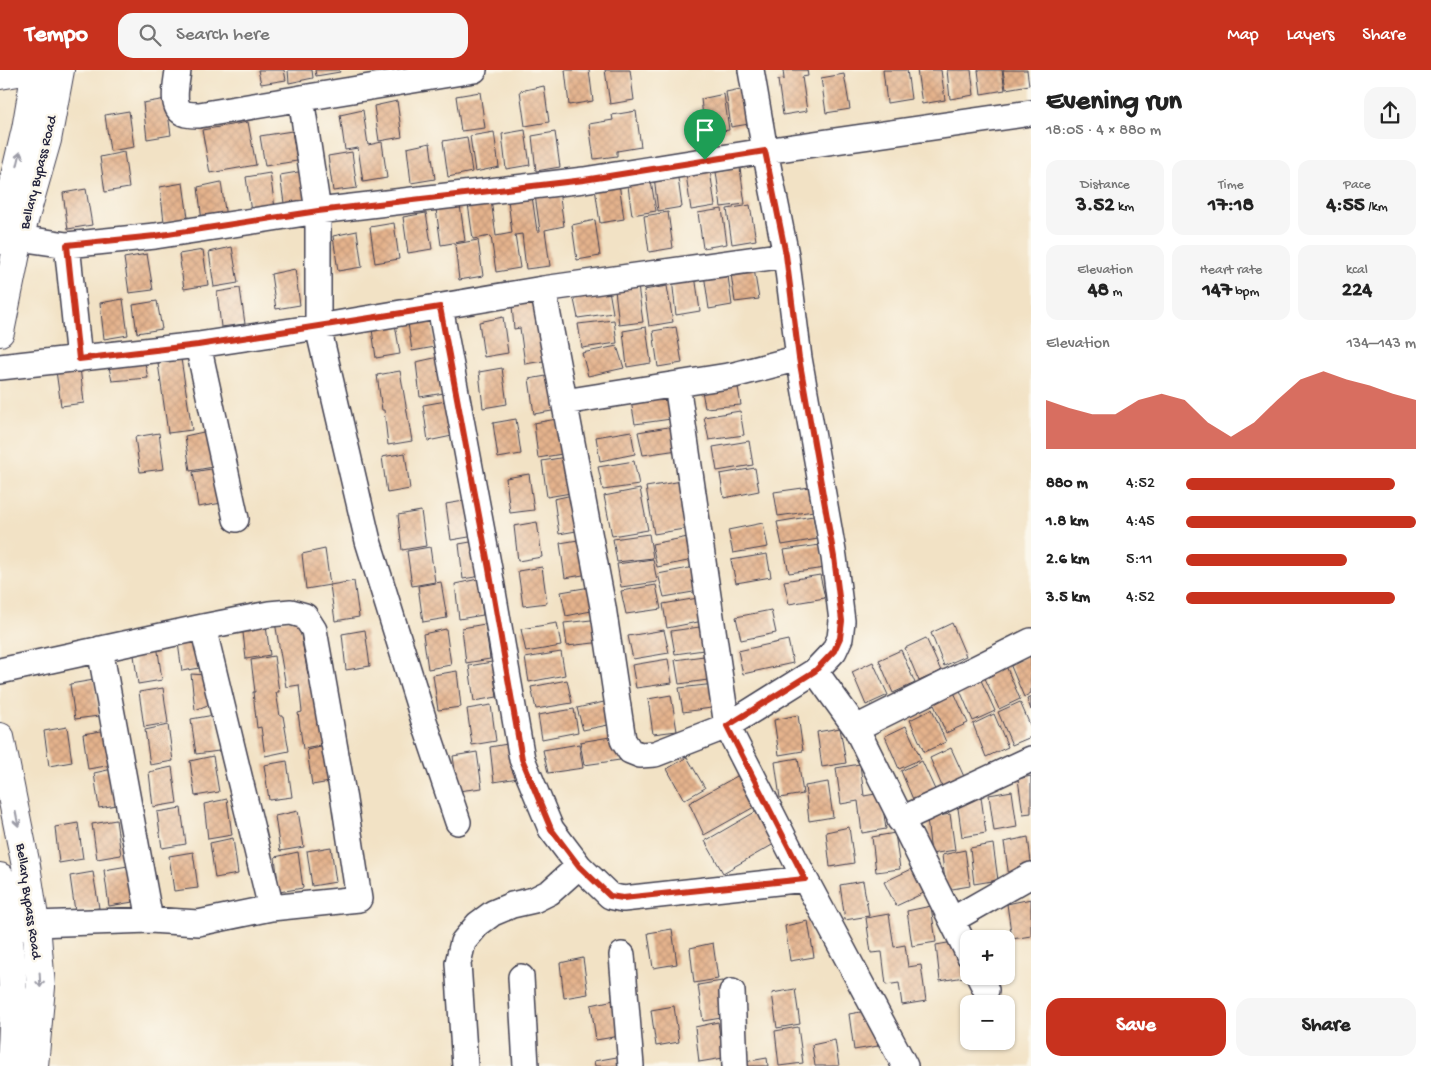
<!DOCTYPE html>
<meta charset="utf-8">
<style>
body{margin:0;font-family:"Gochi Hand",sans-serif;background:#f6f6f6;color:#222;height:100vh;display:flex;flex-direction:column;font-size:19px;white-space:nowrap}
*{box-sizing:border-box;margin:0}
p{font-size:16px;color:#767676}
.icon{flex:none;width:28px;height:28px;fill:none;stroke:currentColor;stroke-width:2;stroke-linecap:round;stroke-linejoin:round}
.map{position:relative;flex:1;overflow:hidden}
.drawer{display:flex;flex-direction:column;background:#fff;width:400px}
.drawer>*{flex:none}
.tools{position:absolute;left:960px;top:860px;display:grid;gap:10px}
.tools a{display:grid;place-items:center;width:55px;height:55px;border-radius:10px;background:#fff;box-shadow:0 1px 4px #0004;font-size:25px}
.pin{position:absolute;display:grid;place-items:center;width:42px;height:42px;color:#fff;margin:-51px -21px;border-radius:50% 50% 50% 0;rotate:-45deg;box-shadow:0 0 5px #0007}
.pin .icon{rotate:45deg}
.round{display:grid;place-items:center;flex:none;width:52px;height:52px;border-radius:15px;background:#f6f6f6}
.summary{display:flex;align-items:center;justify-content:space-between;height:85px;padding:0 15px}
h1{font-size:28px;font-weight:700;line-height:38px}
.metrics{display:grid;grid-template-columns:repeat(3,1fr);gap:8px;height:85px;padding:5px 15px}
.metrics div{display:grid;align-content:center;border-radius:12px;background:#f6f6f6;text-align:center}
.metrics b{font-size:21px;font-weight:700}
.metrics small{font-size:14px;font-weight:400}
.metrics p{font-size:14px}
.chart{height:140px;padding:10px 15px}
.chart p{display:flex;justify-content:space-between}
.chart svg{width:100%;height:90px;margin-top:5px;fill:#c8321e;opacity:.7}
.primary-button{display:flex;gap:10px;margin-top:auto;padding:10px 15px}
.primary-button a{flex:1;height:58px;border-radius:15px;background:#c8321e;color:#fff;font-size:20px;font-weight:700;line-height:58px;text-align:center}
.primary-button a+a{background:#f6f6f6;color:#222}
ul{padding:0 15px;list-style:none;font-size:16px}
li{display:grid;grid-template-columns:80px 60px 1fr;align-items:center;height:38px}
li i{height:12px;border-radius:6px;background:#c8321e}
header{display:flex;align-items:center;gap:30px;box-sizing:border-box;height:70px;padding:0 25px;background:#c8321e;color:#fff}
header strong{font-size:24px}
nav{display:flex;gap:28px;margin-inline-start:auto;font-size:18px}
.search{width:350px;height:45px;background:#f6f6f6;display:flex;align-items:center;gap:12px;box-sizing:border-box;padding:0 18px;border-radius:15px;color:#767676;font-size:19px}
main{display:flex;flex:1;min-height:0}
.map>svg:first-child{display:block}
.building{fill:url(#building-cross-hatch)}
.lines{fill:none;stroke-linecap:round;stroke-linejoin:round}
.minor-casing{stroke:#413f50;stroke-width:28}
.tertiary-casing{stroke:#413f50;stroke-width:30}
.minor{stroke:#fff;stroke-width:25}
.tertiary{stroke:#fff;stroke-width:28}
.oneway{stroke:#9c9ca7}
.route-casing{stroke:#fff;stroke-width:10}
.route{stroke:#c8321e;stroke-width:6}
.labels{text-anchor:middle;stroke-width:5;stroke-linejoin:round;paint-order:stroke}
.street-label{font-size:14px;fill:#22223b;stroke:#fbf7ec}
</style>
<header>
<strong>Tempo</strong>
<div class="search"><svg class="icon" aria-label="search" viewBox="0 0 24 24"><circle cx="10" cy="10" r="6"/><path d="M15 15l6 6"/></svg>Search here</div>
<nav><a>Map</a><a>Layers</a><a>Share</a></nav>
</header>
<main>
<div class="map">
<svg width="1031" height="996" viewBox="0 0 1031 996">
<defs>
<pattern id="building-cross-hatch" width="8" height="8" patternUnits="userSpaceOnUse" patternTransform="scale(1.25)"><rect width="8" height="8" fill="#e4b28c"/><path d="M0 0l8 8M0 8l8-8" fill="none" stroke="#c3997a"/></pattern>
</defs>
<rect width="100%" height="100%" fill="#fbf7ec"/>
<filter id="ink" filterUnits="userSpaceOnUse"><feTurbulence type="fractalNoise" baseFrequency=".02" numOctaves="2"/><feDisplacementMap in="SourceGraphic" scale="10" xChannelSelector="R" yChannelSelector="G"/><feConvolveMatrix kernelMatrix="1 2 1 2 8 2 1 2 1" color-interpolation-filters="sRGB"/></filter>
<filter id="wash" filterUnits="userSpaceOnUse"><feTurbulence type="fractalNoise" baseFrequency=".0096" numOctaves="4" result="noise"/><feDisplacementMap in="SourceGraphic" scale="20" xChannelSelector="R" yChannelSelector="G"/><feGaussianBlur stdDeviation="1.12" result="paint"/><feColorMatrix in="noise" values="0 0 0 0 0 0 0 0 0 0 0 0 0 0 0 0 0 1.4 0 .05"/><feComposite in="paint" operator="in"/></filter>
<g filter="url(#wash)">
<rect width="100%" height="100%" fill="#f2e2c5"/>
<g id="blocks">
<path class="building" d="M258,0H284L286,10L261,14Z
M288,0H312L313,8L289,13Z
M315,0H339L340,2L316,6Z
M565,0H589L593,31L569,35Z
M605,0H630L634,30L610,34Z
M783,0H807L808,6L802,7L807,41L783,45L778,10L784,9Z
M883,0H907L911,29L887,33Z
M917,0H941L945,30L922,34Z
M947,0H971L974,25L950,29Z
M978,0H1002L1005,20L981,24Z
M1003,0H1027L1029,15L1006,19Z
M844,4L850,39L826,43L821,8Z
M544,16L549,52L525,56L520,21Z
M750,17L755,53L731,57L726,22Z
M480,22L485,58L461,61L456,26Z
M724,24L729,60L705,64L701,29Z
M166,29L171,65L147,69L143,33Z
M397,31L402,67L379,71L374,36Z
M363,40L368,75L382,72L387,108L363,112L358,78L345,80L340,45Z
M129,41L134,77L110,81L105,45Z
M636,41L641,77L617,81V86L594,89L589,54L613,50L612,45Z
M248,52L256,95L210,103L202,60Z
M525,60L530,95L506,99L502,64Z
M292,61L297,91L265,96L260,66Z
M494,62L499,97L475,102L470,66Z
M555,62L560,97L536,101L532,66Z
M467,67L472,102L448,107L443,71Z
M430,73L435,109L411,113L407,78Z
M124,82L129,118L105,122L100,87Z
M352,82L357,118L333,121L328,86Z
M740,98L745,134L721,137L716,102Z
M710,100L715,136L691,140L686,104Z
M304,101L309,136L285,140L280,105Z
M677,101L682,137L658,141L654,106Z
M270,103L275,138L251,142L246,107Z
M650,105L656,141L632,145L627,109Z
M221,112L226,148L202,152L198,117Z
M183,113L188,148L164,152L160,117Z
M619,113L624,149L600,153L595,118Z
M86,119L92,155L68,159L63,123Z
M559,121L564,156L545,160L550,196L526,199L522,164L515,165L520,198L496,202L491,166L473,169L468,134L491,130L496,166L512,163L508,130L532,126L537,161H540L535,125Z
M460,135L465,171L441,175L436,139Z
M750,135L756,170L732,174L727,139Z
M722,139L727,174L703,178L698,143Z
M668,142L673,178L649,182L644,146Z
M426,143L432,179L408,183L403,147Z
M595,150L600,186L577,190L572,155Z
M394,153L399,189L375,193L370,157Z
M357,161L362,197L338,201L333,166Z
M478,170L483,206L459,210L455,174Z
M232,177L238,213L214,217L209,182Z
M203,180L208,215L184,219L179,184Z
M147,184L153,220L129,223L124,188Z
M753,193L759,229L735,232L730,197Z
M295,199L300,235L276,239L271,204Z
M727,199L732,235L709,239L704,204Z
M695,205L700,241L676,245L672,209Z
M638,216L643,252L619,255L615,220Z
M667,216L673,252L649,256L644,220Z
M240,218L245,254L221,257L217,222Z
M609,220L613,243L578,248L573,225Z
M123,229L128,265L104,269L100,233Z
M534,230L549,290L525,294L520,258L514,259L512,235Z
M157,231L162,259L137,263L133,235Z
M430,241L435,277L412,281L407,246Z
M503,247L508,283L484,287L479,252Z
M394,248L400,284L376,288L371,252Z
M614,250L617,273L582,278L578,254Z
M646,257L651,293L627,297L623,261Z
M676,257L682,293L658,297L653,261Z
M617,276L624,298L588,306L582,283Z
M439,287L444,323L420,327L416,292Z
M144,288L148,308L112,311L108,293Z
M181,289L192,360L168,363L158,293Z
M80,297L84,333L61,336L56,301Z
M502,298L507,334L483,338L479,302Z
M400,301L412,371L388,375L384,340H382L377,305Z
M552,305L558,340L534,344L529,309Z
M737,311L741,335L705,338L701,315Z
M667,325L671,349L635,354L631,331Z
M446,331L452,366L428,371L423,335Z
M740,341L744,365L709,370L704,347Z
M516,349L521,384L498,388L493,353Z
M557,349L562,384L538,388L534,353Z
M674,356L678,380L643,385L638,362Z
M208,361L213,397L190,401L185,366Z
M631,361L635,384L600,391L596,367Z
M159,363L164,399L140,402L135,367Z
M749,371L753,395L717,401L713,377Z
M405,383L410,419L387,423L382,387Z
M566,387L571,423L547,427L542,391Z
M634,391L639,415L603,420L598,397Z
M217,398L222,433L198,437L193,402Z
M755,398L759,421L724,428L720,404Z
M529,404L534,440L510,443L506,408Z
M682,411L690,458L654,464L646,417Z
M810,417L814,441L778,446L774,422Z
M640,419L648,460L612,466L604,426Z
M577,424L582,460L559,464L554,429Z
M470,430L475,466L451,470L446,434Z
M421,441L426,476L402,480L398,445Z
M813,446L818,469L782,475L777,452Z
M537,452L542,487L518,491L514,456Z
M763,453L768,477L733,483L728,460Z
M649,464L653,488L617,492L613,469Z
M688,467L693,490L657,497L652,474Z
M584,469L589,504L565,508L560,473Z
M482,470L487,505L463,509L459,474Z
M820,475L825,498L789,503L784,480Z
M430,477L435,512L412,516L407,481Z
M325,479L330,515L306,519L302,484Z
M767,484L771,507L736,513L731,490Z
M653,489L657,512L621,517L617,494Z
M542,497L547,533L523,536L518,501Z
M694,497L699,521L664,527L658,504Z
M820,505L825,528L789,534L784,511Z
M478,509L483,545L459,549L455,514Z
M354,511L359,547L335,551L330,515Z
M441,512L447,548L423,552L418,516Z
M656,515L661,539L626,544L621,521Z
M596,516L601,539L566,546L561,522Z
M698,528L703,551L667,558L663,534Z
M771,540L776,563L741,570L736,547Z
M298,548L308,605L321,602L327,675L303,679L298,643L302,642L299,615L286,617L275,552Z
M265,549L270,585L246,589L242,554Z
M600,549L603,572L567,576L564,553Z
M557,553L561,576L526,582L521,559Z
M952,553L966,586L944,596L931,563Z
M485,554L490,589L466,593L462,558Z
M707,556L711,579L675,584L671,561Z
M446,559L451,595L428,599L423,564Z
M365,560L370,596L346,600L342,564Z
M664,560L669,583L633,589L628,566Z
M201,561L206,597L182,601L177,566Z
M926,568L941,601L919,611L905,578Z
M788,570L793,593L743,604L738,581Z
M157,574L162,610L138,614L133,578Z
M901,580L915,613L893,623L879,590Z
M561,582L565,605L529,612L525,588Z
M1031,584V623L1024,627L1010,594Z
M711,585L715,609L679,614L675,590Z
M274,586L279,622H276L280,646H283L289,681L265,686L261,657L257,658L253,622H255L251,590Z
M668,589L672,613L636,618L632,595Z
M492,592L497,627L474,631L469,596Z
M873,592L888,625L866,635L852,602Z
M1006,596L1020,629L999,639L984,606Z
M457,601L461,637L438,640L433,605Z
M191,604L205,605L213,633L195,640Z
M980,608L995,641L973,651L959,618Z
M94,610L99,646L75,649L70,614Z
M567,610L572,633L536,639L531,617Z
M715,614L718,637L683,642L679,618Z
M163,618L168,653L144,657L139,622Z
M953,620L968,653L946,663L932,630Z
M671,625L677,661L653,664L648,629Z
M1031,627V640L1027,629Z
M613,630L618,653L583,660L577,638Z
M1020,632L1031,657V667L1012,675L998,642Z
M491,635L496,671L472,675L467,639Z
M574,639L578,662L542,669L538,645Z
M932,639L946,672L924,682L910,650Z
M994,644L1008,677L986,687L973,654Z
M214,645L219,681L196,684L191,649Z
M798,645L803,681L779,685L774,650Z
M168,655L173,691L150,695L145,660Z
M906,656L921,689L899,699L885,666Z
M67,657L72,692L49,696L44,661Z
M840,658L846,693L822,697L817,662Z
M107,660L112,695L88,699L83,664Z
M616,666L620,690L584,695L580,672Z
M513,673L518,708L494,712L490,677Z
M579,674L583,698L548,703L543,680Z
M330,675L336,711L312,715L307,680Z
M951,678L966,711L944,721L930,688Z
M477,682L482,718L458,721L453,686Z
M213,686L219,722L195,726L190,691Z
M687,687L705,718L684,730L667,699Z
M798,688L803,724L780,728L775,692Z
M287,691L292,727L269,730L264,695Z
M922,691L937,724L915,734L901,701Z
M860,694L864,726L881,723L886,759L862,763L858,731L841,734L836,698Z
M172,697L177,733L153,737L149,702Z
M117,698L122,734L99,738L94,703Z
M746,701L763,732L704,765L689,733Z
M1031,706V743L1023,744L1018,709Z
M828,712L833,747L809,751L805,716Z
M1012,721L1017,757L994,761L989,725Z
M981,727L986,763L962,767L957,731Z
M227,729L232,765L208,769L204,734Z
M181,738L186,774L162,778L157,742Z
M762,738L781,770L723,803L705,771Z
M298,741L304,777L280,781L275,746Z
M950,744L955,780L931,784L927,748Z
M116,750L121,785L97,789L92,754Z
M78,753L83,789L59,793L55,757Z
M849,757L854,793L830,797L826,762Z
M895,763L900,799L876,802L872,767Z
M1028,767L1031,792V803L1009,807L1004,772Z
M233,768L238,804L215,808L210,773Z
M993,774L998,810L974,814L970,778Z
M331,777L336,812L312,816L307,781Z
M965,780L970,816L946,820L942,785Z
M193,782L198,818L174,821L169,786Z
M298,782L303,818L279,822L275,787Z
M128,796L133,832L109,836L104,800Z
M916,797L928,821L896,836L884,812Z
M93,802L99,838L75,841L70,806Z
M863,811L869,846L845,850L840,815Z
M1031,829V866L1012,869L1007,834Z
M931,836L936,872L912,876L907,841Z
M889,844L894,877L905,875L908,897L921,895L926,931L902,935L899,913L886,915L882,882L871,883L866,848Z
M808,851L814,887L790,891L785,856Z
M672,859L677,894L653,898L648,863Z
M959,871L964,907L940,911L936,875Z
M713,873L718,909L694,913L690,878Z
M583,888L588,924L564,928L560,893Z
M722,911L727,947L703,951L698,915Z
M795,919L800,954L777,958L772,923Z
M614,930L620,966L596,970L591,935Z
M674,936L679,972L656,976L651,940Z
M872,940L878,976L854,980L849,944Z
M718,952L723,988L699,992L695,957Z
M798,957L803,993L779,996L775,961Z
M835,970L839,996H815L812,975Z
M617,987L619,996H595L594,991Z
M767,988L768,996H744V992Z"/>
</g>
</g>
<g filter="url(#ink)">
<use href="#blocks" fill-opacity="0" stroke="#413f50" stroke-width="1"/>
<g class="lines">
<g class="minor-casing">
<path id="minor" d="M178,0C177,13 169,39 186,44C190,45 195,45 199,45L474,0
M301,28L318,141V257L368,471L424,651L458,752
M19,168L67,175L155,166L318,141L584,110L765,81L1031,43
M67,175L79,289
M543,219L603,537L623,670L630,681L640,685L655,684L727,656L815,601L834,581L840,568L842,551L834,487L799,288L786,185L765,81L751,0
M440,237L489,499L522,689L551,759L579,796L610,826L623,829L805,809
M198,275L236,449
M0,297L198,275L318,257L543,219L786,185
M677,314L727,656L805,809L905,996
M564,332L734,305L799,288
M203,557L271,838
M100,579L150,850
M0,601L203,557L269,544L291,542L305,546L314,560L344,730L359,829L271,838L198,853L150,850L35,854L15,858
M815,601L856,658L969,885
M856,658L1031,571
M900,750L1031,689
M952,850L1031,805
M622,885L631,996
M979,906L986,920
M521,907L526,996
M732,922L735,996
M465,996L458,893L463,872L478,854L493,843L512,835L534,830L550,822L579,796"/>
</g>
<g class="tertiary-casing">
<path id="tertiary" d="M0,5L30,0
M0,170L26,59L36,0
M0,262L19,168L47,70L60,0
M0,667L26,796L37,866L41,917L34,996
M0,807C10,870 18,933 10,996"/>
</g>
<use href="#minor" class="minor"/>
<use href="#tertiary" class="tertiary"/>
</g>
<defs><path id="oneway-shaft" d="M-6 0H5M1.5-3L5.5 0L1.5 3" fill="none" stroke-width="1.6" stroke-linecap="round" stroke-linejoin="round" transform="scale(1.25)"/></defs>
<g class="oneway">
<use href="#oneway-shaft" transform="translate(19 89) rotate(-77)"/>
<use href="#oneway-shaft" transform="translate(17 749) rotate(79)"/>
<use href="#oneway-shaft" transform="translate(40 910) rotate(87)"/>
</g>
</g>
<g class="lines" filter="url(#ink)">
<g class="route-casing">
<path id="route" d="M765,81L786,185L799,288L834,487L842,551L840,568L834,581L815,601L727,656L805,809L623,828L610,826L579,796L551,759L522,689L489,499L440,237L198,275L79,289L67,175L155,166L318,141L584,110Z"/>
</g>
<use href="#route" class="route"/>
</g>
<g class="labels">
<g class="street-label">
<text transform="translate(37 102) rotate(-76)" y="5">Bellary Bypass Road</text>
<text transform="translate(30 831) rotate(82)" y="5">Bellary Bypass Road</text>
</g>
</g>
</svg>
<div class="tools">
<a>+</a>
<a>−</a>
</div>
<div class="pin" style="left:705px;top:90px;background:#1e9e55"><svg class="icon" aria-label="arrive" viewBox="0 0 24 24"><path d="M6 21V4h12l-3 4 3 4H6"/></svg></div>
</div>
<section class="drawer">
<div class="summary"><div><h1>Evening run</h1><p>18:05 · 4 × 880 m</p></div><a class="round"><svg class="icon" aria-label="share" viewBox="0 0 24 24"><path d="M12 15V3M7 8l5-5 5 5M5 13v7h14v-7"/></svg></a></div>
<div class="metrics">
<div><p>Distance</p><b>3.52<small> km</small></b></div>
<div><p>Time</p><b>17:18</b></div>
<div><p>Pace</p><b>4:55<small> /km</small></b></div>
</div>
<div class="metrics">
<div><p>Elevation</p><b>48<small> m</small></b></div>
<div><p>Heart rate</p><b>147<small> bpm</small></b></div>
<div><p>kcal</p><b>224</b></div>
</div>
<div class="chart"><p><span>Elevation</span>134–143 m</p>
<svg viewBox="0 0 160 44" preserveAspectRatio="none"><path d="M0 44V20L10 24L20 27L30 27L40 20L50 17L60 20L70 31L80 38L90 31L100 20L110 10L120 6L130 10L140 13L150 17L160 20V44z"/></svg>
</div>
<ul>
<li><b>880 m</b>4:52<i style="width:91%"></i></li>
<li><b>1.8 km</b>4:45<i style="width:100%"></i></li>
<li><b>2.6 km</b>5:11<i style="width:70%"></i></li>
<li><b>3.5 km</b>4:52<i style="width:91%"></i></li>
</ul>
<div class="primary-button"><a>Save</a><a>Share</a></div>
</section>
</main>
